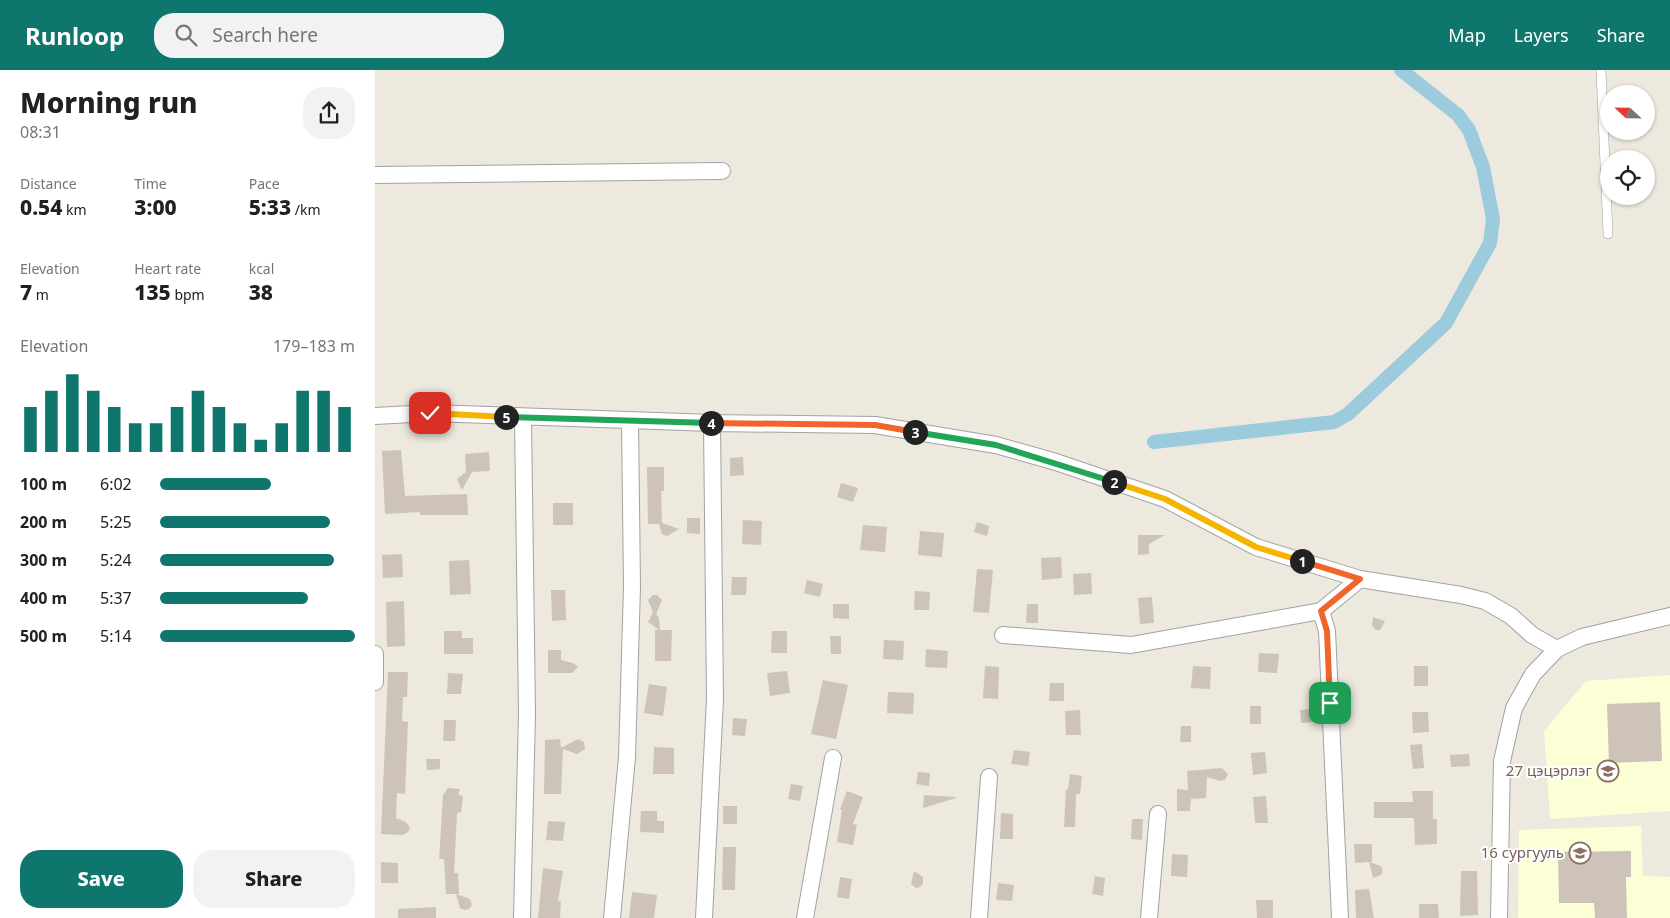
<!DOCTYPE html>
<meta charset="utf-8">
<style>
body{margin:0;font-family:"Noto Sans",sans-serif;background:#f2f2f2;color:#202124;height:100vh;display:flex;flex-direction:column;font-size:19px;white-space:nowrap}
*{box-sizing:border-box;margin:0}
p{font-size:16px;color:#757577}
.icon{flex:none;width:28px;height:28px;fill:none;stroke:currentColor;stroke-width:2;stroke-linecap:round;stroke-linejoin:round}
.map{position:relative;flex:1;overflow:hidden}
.details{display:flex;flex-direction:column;background:#fff;width:375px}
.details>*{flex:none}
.needle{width:32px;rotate:292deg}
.buttons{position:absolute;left:1225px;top:15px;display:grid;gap:10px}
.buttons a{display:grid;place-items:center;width:55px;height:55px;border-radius:50%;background:#fff;box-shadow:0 1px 4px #0004;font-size:25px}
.pin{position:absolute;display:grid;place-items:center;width:42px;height:42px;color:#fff;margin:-21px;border-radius:10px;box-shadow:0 2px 8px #0006}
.km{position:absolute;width:25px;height:25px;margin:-12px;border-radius:50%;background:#222;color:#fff;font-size:14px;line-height:25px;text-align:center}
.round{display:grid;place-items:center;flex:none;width:52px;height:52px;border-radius:20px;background:#f2f2f2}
.overview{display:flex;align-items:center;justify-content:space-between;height:85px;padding:0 20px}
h1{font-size:28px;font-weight:800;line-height:38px}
.stats{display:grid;grid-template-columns:repeat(3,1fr);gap:8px;height:85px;padding:5px 20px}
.stats div{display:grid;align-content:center}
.stats b{font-size:21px;font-weight:800}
.stats small{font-size:14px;font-weight:400}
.stats p{font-size:14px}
.chart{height:140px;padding:10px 20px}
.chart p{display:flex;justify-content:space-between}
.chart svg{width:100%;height:90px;margin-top:5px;stroke:#0f766e;stroke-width:6}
.primary-button{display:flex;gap:10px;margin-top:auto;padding:10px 20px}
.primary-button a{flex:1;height:58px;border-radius:20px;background:#0f766e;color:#fff;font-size:20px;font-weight:800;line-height:58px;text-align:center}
.primary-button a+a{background:#f2f2f2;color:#202124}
ul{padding:0 20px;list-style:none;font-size:16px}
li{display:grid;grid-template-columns:80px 60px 1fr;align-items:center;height:38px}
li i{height:12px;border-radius:6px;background:#0f766e}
header{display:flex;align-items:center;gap:30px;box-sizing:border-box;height:70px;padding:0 25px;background:#0f766e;color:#fff}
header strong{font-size:24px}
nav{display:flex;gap:28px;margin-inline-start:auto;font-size:18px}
.search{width:350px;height:45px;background:#f2f2f2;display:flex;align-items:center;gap:12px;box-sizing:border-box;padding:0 18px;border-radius:20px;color:#757577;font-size:19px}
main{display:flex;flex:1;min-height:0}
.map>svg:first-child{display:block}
.education{fill:#fcffd6}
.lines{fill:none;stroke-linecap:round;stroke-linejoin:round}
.canal{stroke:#9ccbde;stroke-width:14}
.building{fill:#cdc3b8}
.service-casing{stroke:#a2a2a2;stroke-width:10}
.minor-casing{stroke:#a2a2a2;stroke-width:18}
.service{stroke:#fff;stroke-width:9}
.minor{stroke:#fff;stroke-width:16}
.split-1-casing{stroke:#fff;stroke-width:10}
.split-2-casing{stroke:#fff;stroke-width:10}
.split-3-casing{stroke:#fff;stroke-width:10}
.split-4-casing{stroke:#fff;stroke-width:10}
.split-5-casing{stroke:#fff;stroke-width:10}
.split-6-casing{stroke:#fff;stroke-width:10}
.split-1{stroke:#f0652b;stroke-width:6}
.split-2{stroke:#f5b400;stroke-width:6}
.split-3{stroke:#22a559;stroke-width:6}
.split-4{stroke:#f0652b;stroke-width:6}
.split-5{stroke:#22a559;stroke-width:6}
.split-6{stroke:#f5b400;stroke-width:6}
.labels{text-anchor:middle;stroke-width:4;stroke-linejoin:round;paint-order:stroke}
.education-label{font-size:15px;fill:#785e54;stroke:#fff;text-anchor:end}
</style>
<header>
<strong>Runloop</strong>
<div class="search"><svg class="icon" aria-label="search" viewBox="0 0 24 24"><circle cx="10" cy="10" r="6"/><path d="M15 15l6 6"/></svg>Search here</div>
<nav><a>Map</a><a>Layers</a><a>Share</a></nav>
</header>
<main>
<section class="details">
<div class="overview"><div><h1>Morning run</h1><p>08:31</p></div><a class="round"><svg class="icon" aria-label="share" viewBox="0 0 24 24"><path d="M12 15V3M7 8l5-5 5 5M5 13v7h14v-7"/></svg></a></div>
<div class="stats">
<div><p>Distance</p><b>0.54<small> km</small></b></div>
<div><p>Time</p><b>3:00</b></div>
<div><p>Pace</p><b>5:33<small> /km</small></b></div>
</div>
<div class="stats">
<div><p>Elevation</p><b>7<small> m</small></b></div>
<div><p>Heart rate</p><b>135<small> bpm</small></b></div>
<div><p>kcal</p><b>38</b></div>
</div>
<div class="chart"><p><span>Elevation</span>179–183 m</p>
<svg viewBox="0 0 160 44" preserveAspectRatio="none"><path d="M5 44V22M15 44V14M25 44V6M35 44V14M45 44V22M55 44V30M65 44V30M75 44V22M85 44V14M95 44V22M105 44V30M115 44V38M125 44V30M135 44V14M145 44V14M155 44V22"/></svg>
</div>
<ul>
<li><b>100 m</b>6:02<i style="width:57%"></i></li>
<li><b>200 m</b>5:25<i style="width:87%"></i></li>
<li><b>300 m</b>5:24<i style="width:89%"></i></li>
<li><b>400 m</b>5:37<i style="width:76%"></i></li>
<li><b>500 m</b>5:14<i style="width:100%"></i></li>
</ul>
<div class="primary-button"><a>Save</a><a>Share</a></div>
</section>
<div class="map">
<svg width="1295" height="848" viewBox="0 0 1295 848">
<rect width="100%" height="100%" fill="#ede9df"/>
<path class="education" d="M1295,605V741L1175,749L1169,661L1211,611Z
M1266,756L1268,806L1295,807V848H1143L1144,760Z"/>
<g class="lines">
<path class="canal" d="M779,372L959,352L973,344L1071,253L1115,173L1118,149L1108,97L1094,60L1083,45L1026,0"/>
</g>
<path class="building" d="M26,380L30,426L92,424L93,445H45V442L10,444L7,381Z
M114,382L115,401L97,402L87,420L82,409L91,402L90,384Z
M368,387L369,405L355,406V388Z
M272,397H289V421H286L287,453L304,459L292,466L287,464L284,454H273Z
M466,413L483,418L478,432L462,427Z
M178,433H198V455H178Z
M312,448H325V464L312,463Z
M368,450L387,451L386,475L367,474Z
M602,452L614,456L612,466L599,462Z
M488,455L512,457L510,482L485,480Z
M545,461L569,463L567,487L543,485Z
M763,465H790L774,474V484L763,485Z
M27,484L28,507L8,508L7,485Z
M686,487L687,508L667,510L666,488Z
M94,490L96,524L75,525L74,491Z
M602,499L618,500L614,543L598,542Z
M716,503L717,524L699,525L698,504Z
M357,507H372L371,525H356Z
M432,510L448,514L445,527L429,523Z
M176,520H190L191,550L177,551Z
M540,521L555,522L554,540H539Z
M278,525H282L287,530L281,544L284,548L285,560H297L296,591H280V560H284L273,552L278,542L273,530Z
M777,527L779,553L765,554L763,528Z
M29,531L30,576L12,577L11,532Z
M458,534H474V549L458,548Z
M652,534H663V553H651Z
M998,547L1010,551L1005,560H1001L997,556Z
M69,561H87V568H98V584H69Z
M397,561H412V583H396Z
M455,566H466V584H456Z
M509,570L529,571L528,590L508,589Z
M551,579L573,581L572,598L550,597Z
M173,580H186V590L198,593L203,597L197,603H173Z
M884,583L904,584L902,603L883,602Z
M610,596L624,597L623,629L608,628Z
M818,596L836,597L835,619L816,618Z
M1039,596H1053V616H1039Z
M412,601L415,623L395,626L392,603Z
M13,602H33L32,627H28L27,651L33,652L30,724L22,723L21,748L31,752L35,758L33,762L28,765L6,764Z
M73,603L88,604L86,624H72Z
M448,610L473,615L461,669L436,664Z
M675,613H689V631H674Z
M274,614L292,617L288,646L269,643Z
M513,622L539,623L538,644L512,643Z
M1285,632L1287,691L1234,693L1232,634Z
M875,636H886V654H875Z
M937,639L938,652L926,653L925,640Z
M705,640L706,665H691L690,641Z
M1037,642H1053L1054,662L1038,663Z
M358,648L372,649L370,666L357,665Z
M69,650H81L80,671H68Z
M806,656H816V672H805Z
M185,669L186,678L203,669L209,672L210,679L202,684L188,679L186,724H169L170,670Z
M1047,674L1049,698L1038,699L1035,675Z
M279,677L299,678V704H278Z
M639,680L655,682L653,696L636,694Z
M890,682L892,703L878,705L876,683Z
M1094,684L1095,696L1076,697L1075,685Z
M51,689H65V699L52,700Z
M847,698L853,704L850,710L845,711L832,707L831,728L816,729L815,741H802V719L813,720L812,701Z
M543,702L555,703L554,716L541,714Z
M695,704L707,706L705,724H701L700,757H689L691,719H693Z
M416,714L428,716L425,731L413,729Z
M73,718L85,719L83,724L88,727L86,742L82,743L79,803H83L84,824H71L69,789H64L68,725Z
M472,721L488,727L478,754L482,755L478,775L462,772L467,740L465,739Z
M1037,721H1058V749H1062V774L1040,775L1039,748H999V732H1038Z
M549,725L581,727V728L548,738Z
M891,726L893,753H880L878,727Z
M348,736H362V754H348Z
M266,741H282V751H289V763L265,762Z
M626,743L638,744V769H625Z
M757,749H768L767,770L756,769Z
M173,751L190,752L188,771L171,770Z
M979,774H997V792H994L1006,796L1008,802L1006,805L998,808L994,792L980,793Z
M348,777H361L360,820H347Z
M1256,781V807H1251L1252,848H1220L1219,833H1184L1183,782Z
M797,784L813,785L812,807L796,806Z
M6,792L23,793V813H6Z
M168,798L188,801L183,831H186L185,848H163Z
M539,801L548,807V814L545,817L541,818L536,814Z
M1086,801H1102L1103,845L1085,846Z
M720,806L730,808L728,826L717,824Z
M465,807L477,809L474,829L462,827Z
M623,813L639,815L637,831L621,830Z
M994,819L999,848H981L980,820Z
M257,822L282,825L279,848H254Z
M81,824L95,829L97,835L94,839L90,840L85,838Z
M881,830H898V848H882Z
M1044,834H1063L1064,848H1044Z
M61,837V848H23V839Z"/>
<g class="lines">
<g class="service-casing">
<path id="service" d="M1226,0L1233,164"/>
</g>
<g class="minor-casing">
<path id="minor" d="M0,105L347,101
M0,346L55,343L337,353L500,355L621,375L681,392L790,429L881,477L985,509L1086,525L1110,531L1136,546L1157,565L1182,579
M946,541L952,561L965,848
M628,565L756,575L946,541L985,509
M0,584V612
M147,848L152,644L148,348
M237,848L252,687L257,517L255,351
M329,848L340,629L337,353
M430,848L458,688
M604,848L614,707
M774,848L783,744
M1124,848L1127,691L1139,638L1158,604L1182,579L1207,567L1295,546"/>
</g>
<use href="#service" class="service"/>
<use href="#minor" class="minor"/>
</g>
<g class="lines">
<g class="split-1-casing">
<path id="split-1" d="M927,491L985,509L946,541L952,561L955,633"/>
</g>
<g class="split-2-casing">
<path id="split-2" d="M739,412L790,429L881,477L927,491"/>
</g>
<g class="split-3-casing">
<path id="split-3" d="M540,362L621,375L739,412"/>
</g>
<g class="split-4-casing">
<path id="split-4" d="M336,353L500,355L540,362"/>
</g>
<g class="split-5-casing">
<path id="split-5" d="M131,347L336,353"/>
</g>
<g class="split-6-casing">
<path id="split-6" d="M55,343L131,347"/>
</g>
<use href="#split-1" class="split-1"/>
<use href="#split-2" class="split-2"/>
<use href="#split-3" class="split-3"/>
<use href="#split-4" class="split-4"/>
<use href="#split-5" class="split-5"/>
<use href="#split-6" class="split-6"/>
</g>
<defs>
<g id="school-ring" transform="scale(1.125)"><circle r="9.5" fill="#fff" stroke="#8d6e63" stroke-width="1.5"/><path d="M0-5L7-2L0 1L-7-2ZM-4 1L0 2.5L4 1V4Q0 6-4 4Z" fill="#8d6e63"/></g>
</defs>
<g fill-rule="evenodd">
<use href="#school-ring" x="1233" y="701"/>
<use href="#school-ring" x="1205" y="783"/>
</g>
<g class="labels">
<g class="education-label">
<text x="1217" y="706">27 цэцэрлэг</text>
<text x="1189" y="788">16 сургууль</text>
</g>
</g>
</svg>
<div class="buttons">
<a><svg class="needle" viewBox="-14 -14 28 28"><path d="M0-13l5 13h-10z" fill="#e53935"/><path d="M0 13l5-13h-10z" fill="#757577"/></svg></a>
<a><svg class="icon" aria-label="locate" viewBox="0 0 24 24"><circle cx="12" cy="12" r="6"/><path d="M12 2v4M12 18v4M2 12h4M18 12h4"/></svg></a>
</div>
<div class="pin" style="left:955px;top:633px;background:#1e9e55"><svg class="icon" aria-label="arrive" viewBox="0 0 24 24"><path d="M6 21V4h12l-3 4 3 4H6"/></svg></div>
<div class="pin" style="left:55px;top:343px;background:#d93025"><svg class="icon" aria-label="check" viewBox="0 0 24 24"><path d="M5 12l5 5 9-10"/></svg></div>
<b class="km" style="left:927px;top:491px">1</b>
<b class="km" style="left:739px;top:412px">2</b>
<b class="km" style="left:540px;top:362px">3</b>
<b class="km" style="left:336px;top:353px">4</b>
<b class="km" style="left:131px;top:347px">5</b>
</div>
</main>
